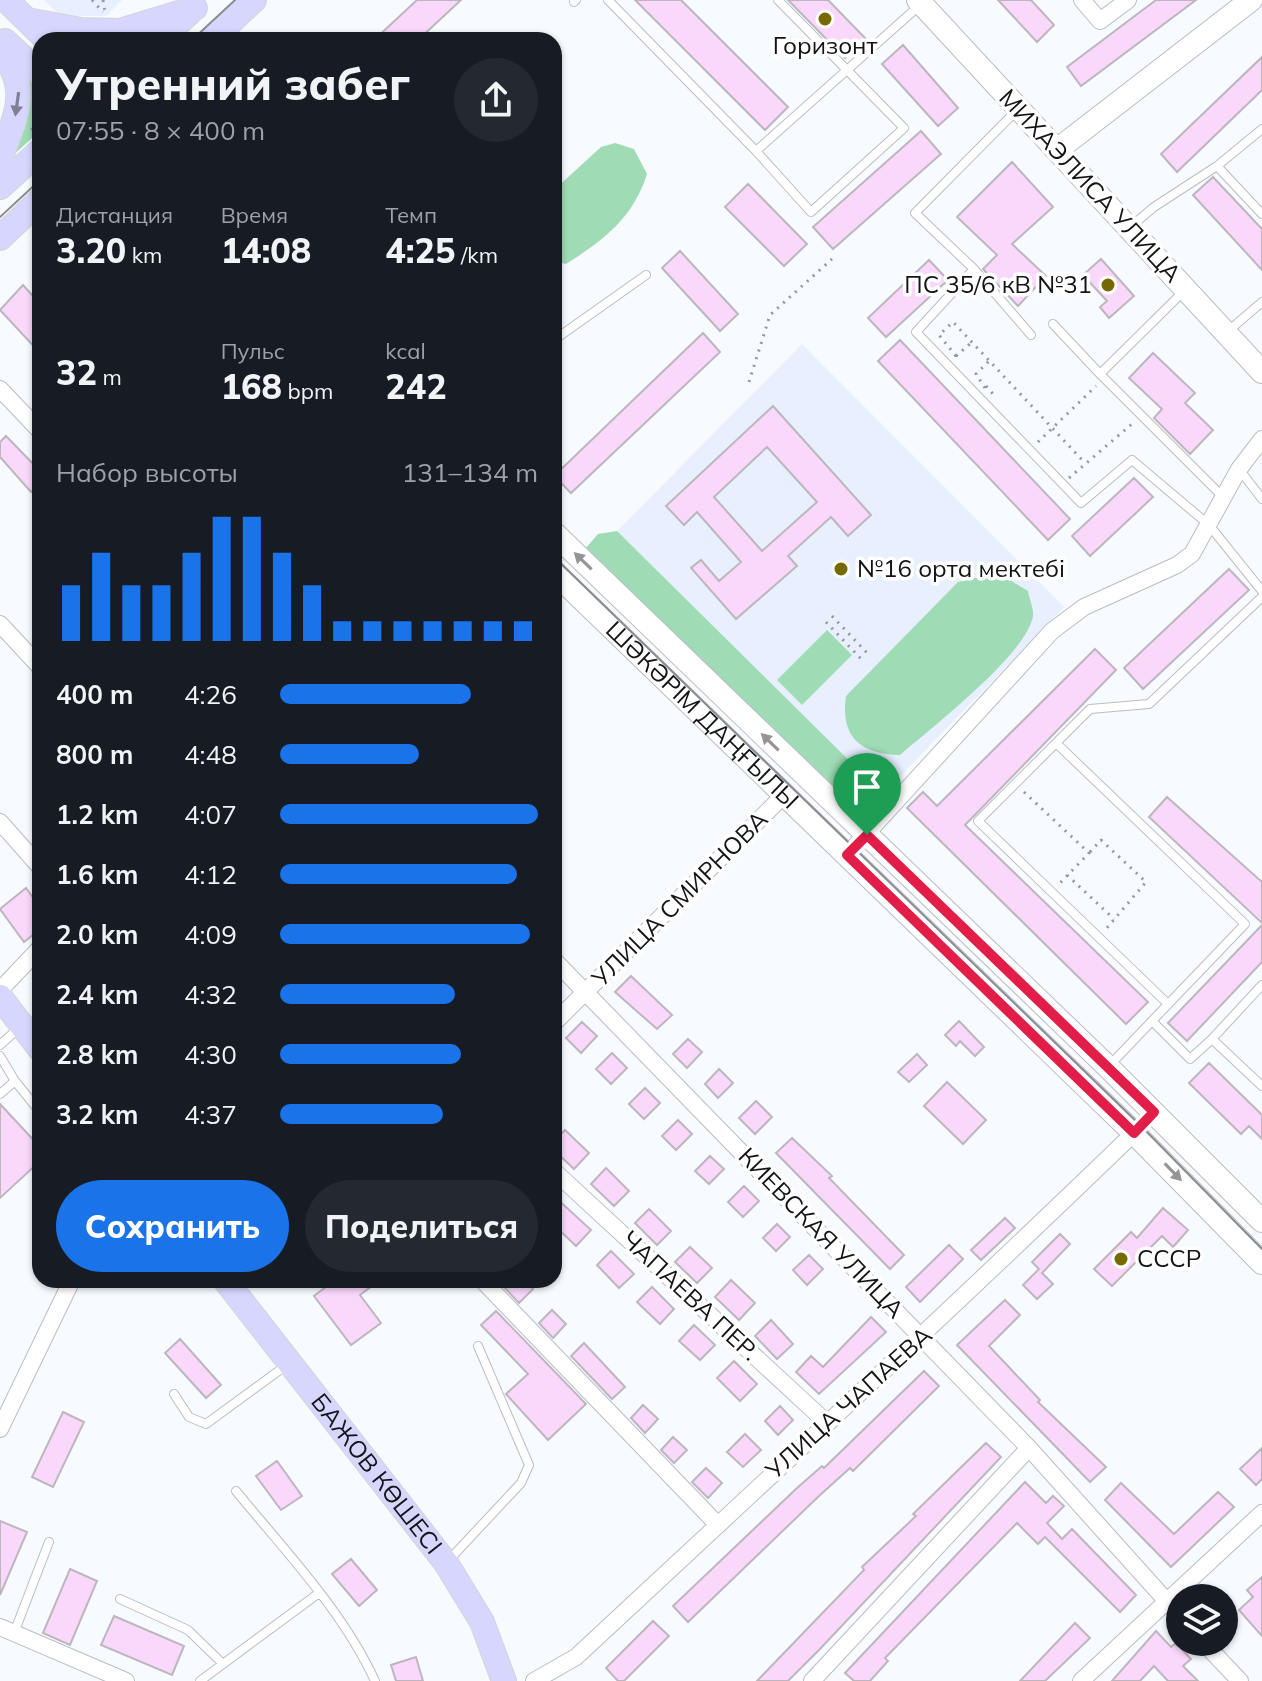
<!DOCTYPE html>
<html lang="ru">
<meta charset="utf-8">
<style>
body{margin:0;font-family:Mulish,sans-serif;background:#242831;color:#f1f3f6;height:100vh;display:flex;flex-direction:column;font-size:30px;white-space:nowrap}
*{box-sizing:border-box;margin:0}
p{font-size:26px;color:#9ea1a6}
.icon{flex:none;width:44px;height:44px;fill:none;stroke:currentColor;stroke-width:2;stroke-linecap:round;stroke-linejoin:round}
.map{position:relative;flex:1;overflow:hidden}
.side{position:absolute;left:32px;top:32px;width:530px;height:1256px;display:flex;flex-direction:column;background:#171b24;border-radius:24px;box-shadow:0 2px 6px #0004}
.side>*{flex:none}
.tools{position:absolute;left:1166px;top:1584px;display:grid;gap:16px}
.tools a{display:grid;place-items:center;width:72px;height:72px;border-radius:50%;background:#171b24;box-shadow:0 2px 6px #0004;font-size:40px}
.pin{position:absolute;display:grid;place-items:center;width:68px;height:68px;color:#fff;margin:-82px -34px;border-radius:50% 50% 50% 0;rotate:-45deg;box-shadow:0 0 8px #0007}
.pin .icon{rotate:45deg}
.round{display:grid;place-items:center;flex:none;width:84px;height:84px;border-radius:42px;background:#242831}
.summary{display:flex;align-items:center;justify-content:space-between;height:136px;padding:0 24px}
h1{font-size:44px;font-weight:800;line-height:60px}
.figures{display:grid;grid-template-columns:repeat(3,1fr);gap:12px;height:136px;padding:8px 24px}
.figures div{display:grid;align-content:center}
.figures b{font-size:34px;font-weight:800}
.figures small{font-size:22px;font-weight:400}
.figures p{font-size:22px}
.chart{height:224px;padding:16px 24px}
.chart p{display:flex;justify-content:space-between}
.chart svg{width:100%;height:144px;margin-top:8px;stroke:#1a73e8;stroke-width:6}
.action{display:flex;gap:16px;margin-top:auto;padding:16px 24px}
.action a{flex:1;height:92px;border-radius:48px;background:#1a73e8;color:#fff;font-size:32px;font-weight:800;line-height:92px;text-align:center}
.action a+a{background:#242831;color:#f1f3f6}
ul{padding:0 24px;list-style:none;font-size:26px}
li{display:grid;grid-template-columns:128px 96px 1fr;align-items:center;height:60px}
li i{height:20px;border-radius:10px;background:#1a73e8}
.map>svg:first-child{display:block}
.built{fill:#e8f0ff}
.green{fill:#9fdcb5}
.building{fill:#fad8fc;stroke:#bdb7bd;stroke-width:2;fill-rule:evenodd}
.lines{fill:none;stroke-linecap:round;stroke-linejoin:round}
.lane-casing{stroke:#b9bdc5;stroke-width:10}
.street-casing{stroke:#b9bdc5;stroke-width:18}
.secondary-casing{stroke:#b9bdc5;stroke-width:24}
.primary-casing{stroke:#d5d5d5;stroke-width:26}
.path{stroke:#95989c;stroke-width:3;stroke-dasharray:2 6;stroke-linecap:butt}
.lane{stroke:#fff;stroke-width:8}
.street{stroke:#fff;stroke-width:16}
.secondary{stroke:#fff;stroke-width:22}
.primary{stroke:#d7d6fe;stroke-width:24}
.tram{stroke:#8a8c90;stroke-width:2}
.oneway{fill:#7f7f96}
.oneway2{fill:#959597}
.route-casing{stroke:#fff;stroke-width:16}
.route{stroke:#e11d48;stroke-width:10}
.poi-dot{fill:#756900;stroke:#fff;stroke-width:3}
.labels{text-anchor:middle;stroke-width:7;stroke-linejoin:round;paint-order:stroke}
.poi-label{font-size:24px;fill:#131417;stroke:#fff;text-anchor:start}
.street-label{font-size:24px;fill:#131417;stroke:#fff}
</style>
<div class="map">
<svg width="1262" height="1681" viewBox="0 0 1262 1681">
<rect width="100%" height="100%" fill="#f7faff"/>
<path class="built" d="M44,0H122L106,16H60Z
M802,344L1064,607L883,794L617,531Z"/>
<path class="green" d="M18,64L40,86V131L11,157Z
M615,143L634,149L647,174C633,218 604,240 566,264L554,261V190L601,147Z
M617,531L883,794L879,805L864,815L585,549L598,534Z
M998,573L1028,591C1029,598 1034,609 1033,616C1027,654 931,728 900,755C861,754 840,738 846,696L958,582Z
M827,630L852,655L802,705L777,680Z"/>
<path class="building" d="M417,0H461L418,40H374Z
M635,0H681L788,107L765,130Z
M788,0H828L866,39L845,58Z
M998,0H1031L1054,25L1037,42Z
M1156,0H1196L1081,86L1067,67Z
M903,45L958,108L938,126L882,64Z
M1262,57V90L1177,172L1161,154Z
M921,131L941,154L833,249L813,227Z
M1012,162L1053,207L1012,244L1046,276L1018,306L983,269L997,255L957,217Z
M1213,177L1262,229V270L1193,195Z
M748,184L807,244L784,266L725,207Z
M680,251L738,314L720,331L662,268Z
M1101,259L1134,296L1109,318L1100,307L1107,301L1083,275Z
M929,260L948,280L886,337L868,318Z
M23,285L40,304V353L0,310Z
M703,333L720,352L571,493L554,476Z
M900,340L1070,519L1048,540L878,361Z
M1153,353L1195,393L1185,403L1213,430L1190,454L1154,418L1162,409L1129,378Z
M773,406L871,515L848,536L831,517L788,556L797,566L736,619L691,568L701,560L719,581L741,562L697,512L684,525L666,506ZM767,447L817,502L762,551L714,497Z
M6,436L40,471V483L31,492L0,457V442Z
M1134,478L1153,497L1090,556L1072,536Z
M1229,569L1249,590L1143,689L1124,668Z
M1095,649L1116,670L965,825L1148,1002L1126,1024L907,808L923,792L937,806Z
M1167,797L1262,882V923L1149,817Z
M26,888L40,907V929L24,942L0,909Z
M1262,925V962L1187,1041L1168,1023Z
M631,976L672,1015L657,1029L615,992Z
M959,1021L984,1047L975,1056L960,1041L956,1046L945,1035Z
M582,1022L597,1036L581,1053L566,1038Z
M688,1039L702,1052L687,1068L673,1054Z
M612,1053L627,1068L611,1084L596,1069Z
M917,1054L927,1065L909,1082L898,1072Z
M1209,1063L1262,1115V1139L1249,1126L1241,1134L1189,1083Z
M719,1069L733,1083L718,1098L705,1084Z
M947,1082L986,1120L963,1144L924,1106Z
M645,1088L660,1103L644,1119L629,1104Z
M756,1101L772,1117L755,1134L739,1118Z
M0,1104L40,1147V1161L0,1198Z
M678,1120L692,1134L676,1150L662,1136Z
M565,1130L589,1153L574,1169L554,1150V1141Z
M792,1138L832,1176L829,1178L904,1255L890,1269L776,1153Z
M710,1156L724,1169L709,1184L695,1171Z
M606,1168L629,1191L614,1206L591,1184Z
M744,1186L759,1201L743,1217L728,1202Z
M554,1196L591,1230L576,1246L554,1225Z
M1163,1208L1188,1230L1173,1247L1162,1236L1112,1286L1094,1269L1131,1232L1137,1238Z
M649,1209L671,1231L657,1245L635,1223Z
M1005,1218L1015,1228L981,1260L971,1250Z
M777,1224L790,1237L776,1251L763,1238Z
M1060,1234L1070,1244L1042,1273L1053,1284L1037,1299L1023,1285L1039,1269L1032,1262Z
M949,1245L963,1259L920,1302L906,1287Z
M690,1247L712,1268L697,1283L675,1262Z
M611,1251L634,1274L619,1288L597,1265Z
M809,1255L823,1269L807,1285L793,1270Z
M335,1280H380L360,1295L381,1323L351,1345L314,1296Z
M513,1280H524L533,1289L519,1303L505,1288Z
M731,1280L755,1303L739,1320L715,1297Z
M652,1287L674,1309L660,1324L637,1302Z
M1005,1300L1020,1315L989,1346L1040,1400L1038,1402L1106,1467L1090,1482L957,1345Z
M552,1310L566,1324L553,1338L539,1323Z
M496,1311L586,1404L548,1440L506,1394L528,1374L481,1325Z
M871,1317L886,1332L819,1394L796,1372L811,1356L823,1367Z
M771,1320L793,1344L777,1359L755,1336Z
M694,1325L715,1345L700,1360L679,1341Z
M180,1339L221,1385L206,1398L165,1353Z
M584,1343L625,1387L612,1399L571,1356Z
M734,1361L757,1384L740,1401L717,1378Z
M924,1371L939,1386L853,1471L850,1468L819,1496L688,1622L673,1606L797,1488L822,1466L824,1468Z
M643,1405L658,1419L645,1433L631,1418Z
M780,1406L793,1420L778,1435L765,1421Z
M63,1412L84,1422L53,1487L32,1477Z
M745,1434L761,1450L743,1467L727,1452Z
M673,1437L687,1450L674,1463L661,1450Z
M986,1443L1001,1457L819,1650L788,1681H757L864,1570L862,1567L916,1516L913,1514Z
M1262,1448V1479L1256,1485L1240,1469Z
M277,1461L302,1496L281,1510L256,1476Z
M706,1468L722,1483L708,1498L692,1482Z
M1025,1482L1046,1503L1053,1496L1064,1506L1047,1523L1062,1539L1072,1529L1136,1595L1120,1612L1045,1537L1038,1544L1017,1523L885,1658L888,1661L870,1681H854L845,1673Z
M1121,1483L1174,1534L1218,1492L1234,1507L1171,1567L1105,1500Z
M0,1521L27,1532L0,1595Z
M351,1559L377,1590L359,1606L332,1574Z
M70,1569L97,1581L70,1645L43,1633Z
M1262,1577V1636L1239,1610L1253,1597L1247,1590Z
M114,1616L184,1646L172,1675L101,1645Z
M653,1621L669,1636L624,1681H618L606,1668Z
M1075,1623L1090,1638L1045,1681H1020Z
M1156,1631L1171,1647L1176,1643L1191,1659L1183,1666L1198,1681H1168L1154,1666L1140,1681H1112Z
M416,1657L423,1681H396L391,1665Z"/>
<g class="lines">
<g class="lane-casing">
<path id="lane" d="M608,0L756,151L811,212L904,128L778,0
M574,2L576,0
M1018,109L915,213L974,269L916,332L1081,503L1132,460L1209,525L1262,591
M1262,129L1217,166L1262,214
M756,151L920,5
M1129,228L1154,207L1217,166
M974,269L1031,335
M1185,290L1100,374L1223,497
M1053,324L1100,374
M1226,333L1262,302
M554,340L646,275
M1239,469L1262,499
M1056,743L1245,924L1152,1021
M1168,1004L978,821L1090,709L1149,704L1262,597
M1212,1039L1262,985
M0,1045L20,1027
M0,1056L15,1081
M1109,1066L1152,1021L1190,1059L1212,1039L1262,1086
M0,1094L15,1081L40,1112
M174,1394L189,1417L206,1424L288,1364
M236,1491C285,1551 343,1611 375,1681
M449,1560L521,1483L529,1465L478,1346
M120,1599L188,1630L222,1663
M14,1633L49,1542
M200,1681L319,1593"/>
</g>
<g class="street-casing">
<path id="street" d="M1082,0L1100,21L1128,0
M0,389L40,431
M0,624L40,667
M0,822L40,867
M847,855L1052,631L1084,607L1177,565L1192,554L1239,469L1262,439
M554,960L1029,1448L1180,1616
M0,990L40,948
M554,1023L785,794
M554,1171L826,1422
M482,1280L718,1525
M0,1429L72,1280
M0,1627L126,1681
M1203,1642L1240,1681
M534,1681L576,1657C763,1483 951,1310 1134,1133
M812,1681L1029,1448
M1081,1681L1262,1513"/>
</g>
<g class="secondary-casing">
<g id="secondary">
<path d="M918,0L1262,372"/>
<path d="M1057,150L1251,0"/>
<path d="M554,533L1108,1067L1262,1221"/>
<path id="s1" d="M554,572L1134,1133L1262,1263"/>
</g>
</g>
<g class="primary-casing">
<g id="primary">
<path d="M6,0L47,40"/>
<path d="M27,20L81,30L120,31L195,8"/>
<path d="M160,40L189,13"/>
<path d="M211,40L254,0"/>
<path d="M5,41L40,73"/>
<path d="M0,50C33,92 14,116 0,160"/>
<path d="M0,187L40,151"/>
<path d="M0,238L40,200"/>
<path d="M0,997L40,1049"/>
<path id="s2" d="M225,1280L446,1563L482,1622L504,1681"/>
</g>
</g>
<path class="path" d="M92,0L103,12
M103,0L105,12
M31,130L40,122
M956,356L939,335L953,322L1085,463
M956,356L971,343
M749,382L770,315L832,259
M986,386L994,395
M985,388L976,374L989,361
M1038,442L1096,386
M1069,478L1133,423
M832,616L870,656
M826,622L864,662
M1024,792L1089,853L1059,884
M1090,852L1101,840L1146,882L1106,929
M1067,875L1114,919"/>
<use href="#lane" class="lane"/>
<use href="#street" class="street"/>
<use href="#secondary" class="secondary"/>
<use href="#primary" class="primary"/>
<path class="tram" d="M192,40L235,0
M0,217L40,180
M554,557L1141,1126L1262,1249"/>
</g>
<defs><path id="oneway-solid" d="M-6-.8H1V-3.2L6.5 0L1 3.2V.8H-6Z" transform="scale(2)"/></defs>
<use class="oneway" href="#oneway-solid" transform="translate(17 104) rotate(98)"/>
<g class="oneway2">
<use href="#oneway-solid" transform="translate(583 561) rotate(-136)"/>
<use href="#oneway-solid" transform="translate(770 742) rotate(-136)"/>
<use href="#oneway-solid" transform="translate(1173 1172) rotate(46)"/>
</g>
<g class="lines">
<g class="route-casing">
<path id="route" d="M867,835L1154,1112L1134,1133L847,855Z"/>
</g>
<use href="#route" class="route"/>
</g>
<g class="poi-dot">
<circle cx="825" cy="19" r="8"/>
<circle cx="1108" cy="285" r="8"/>
<circle cx="841" cy="569" r="8"/>
<circle cx="1121" cy="1259" r="8"/>
</g>
<g class="labels">
<g class="poi-label">
<text x="825" y="54" text-anchor="middle">Горизонт</text>
<text x="1092" y="293" text-anchor="end">ПС 35/6 кВ №31</text>
<text x="857" y="577">№16 орта мектебі</text>
<text x="1137" y="1267">СССР</text>
</g>
<g class="street-label">
<text transform="translate(1090 186) rotate(47)" y="8">МИХАЭЛИСА УЛИЦА</text>
<text dy="8" stroke="none"><textPath href="#s1" startOffset="206">ШӘКӘРІМ ДАҢҒЫЛЫ</textPath></text>
<text transform="translate(680 899) rotate(-45)" y="8">УЛИЦА СМИРНОВА</text>
<text transform="translate(821 1233) rotate(46)" y="8">КИЕВСКАЯ УЛИЦА</text>
<text transform="translate(690 1296) rotate(43)" y="8">ЧАПАЕВА ПЕР.</text>
<text transform="translate(849 1403) rotate(-42)" y="8">УЛИЦА ЧАПАЕВА</text>
<text dy="8" stroke="none"><textPath href="#s2" startOffset="246">БАЖОВ КӨШЕСІ</textPath></text>
</g>
</g>
</svg>
<div class="tools">
<a><svg class="icon" aria-label="layers" viewBox="0 0 24 24"><path d="M12 4l9 5-9 5-9-5zM3 14l9 5 9-5"/></svg></a>
</div>
<div class="pin" style="left:867px;top:835px;background:#1e9e55"><svg class="icon" aria-label="arrive" viewBox="0 0 24 24"><path d="M6 21V4h12l-3 4 3 4H6"/></svg></div>
<section class="side">
<div class="summary"><div><h1>Утренний забег</h1><p>07:55 · 8 × 400 m</p></div><a class="round"><svg class="icon" aria-label="share" viewBox="0 0 24 24"><path d="M12 15V3M7 8l5-5 5 5M5 13v7h14v-7"/></svg></a></div>
<div class="figures">
<div><p>Дистанция</p><b>3.20<small> km</small></b></div>
<div><p>Время</p><b>14:08</b></div>
<div><p>Темп</p><b>4:25<small> /km</small></b></div>
</div>
<div class="figures">
<div><b>32<small> m</small></b></div>
<div><p>Пульс</p><b>168<small> bpm</small></b></div>
<div><p>kcal</p><b>242</b></div>
</div>
<div class="chart"><p><span>Набор высоты</span>131–134 m</p>
<svg viewBox="0 0 160 44" preserveAspectRatio="none"><path d="M5 44V27M15 44V17M25 44V27M35 44V27M45 44V17M55 44V6M65 44V6M75 44V17M85 44V27M95 44V38M105 44V38M115 44V38M125 44V38M135 44V38M145 44V38M155 44V38"/></svg>
</div>
<ul>
<li><b>400 m</b>4:26<i style="width:74%"></i></li>
<li><b>800 m</b>4:48<i style="width:54%"></i></li>
<li><b>1.2 km</b>4:07<i style="width:100%"></i></li>
<li><b>1.6 km</b>4:12<i style="width:92%"></i></li>
<li><b>2.0 km</b>4:09<i style="width:97%"></i></li>
<li><b>2.4 km</b>4:32<i style="width:68%"></i></li>
<li><b>2.8 km</b>4:30<i style="width:70%"></i></li>
<li><b>3.2 km</b>4:37<i style="width:63%"></i></li>
</ul>
<div class="action"><a>Сохранить</a><a>Поделиться</a></div>
</section>
</div>
